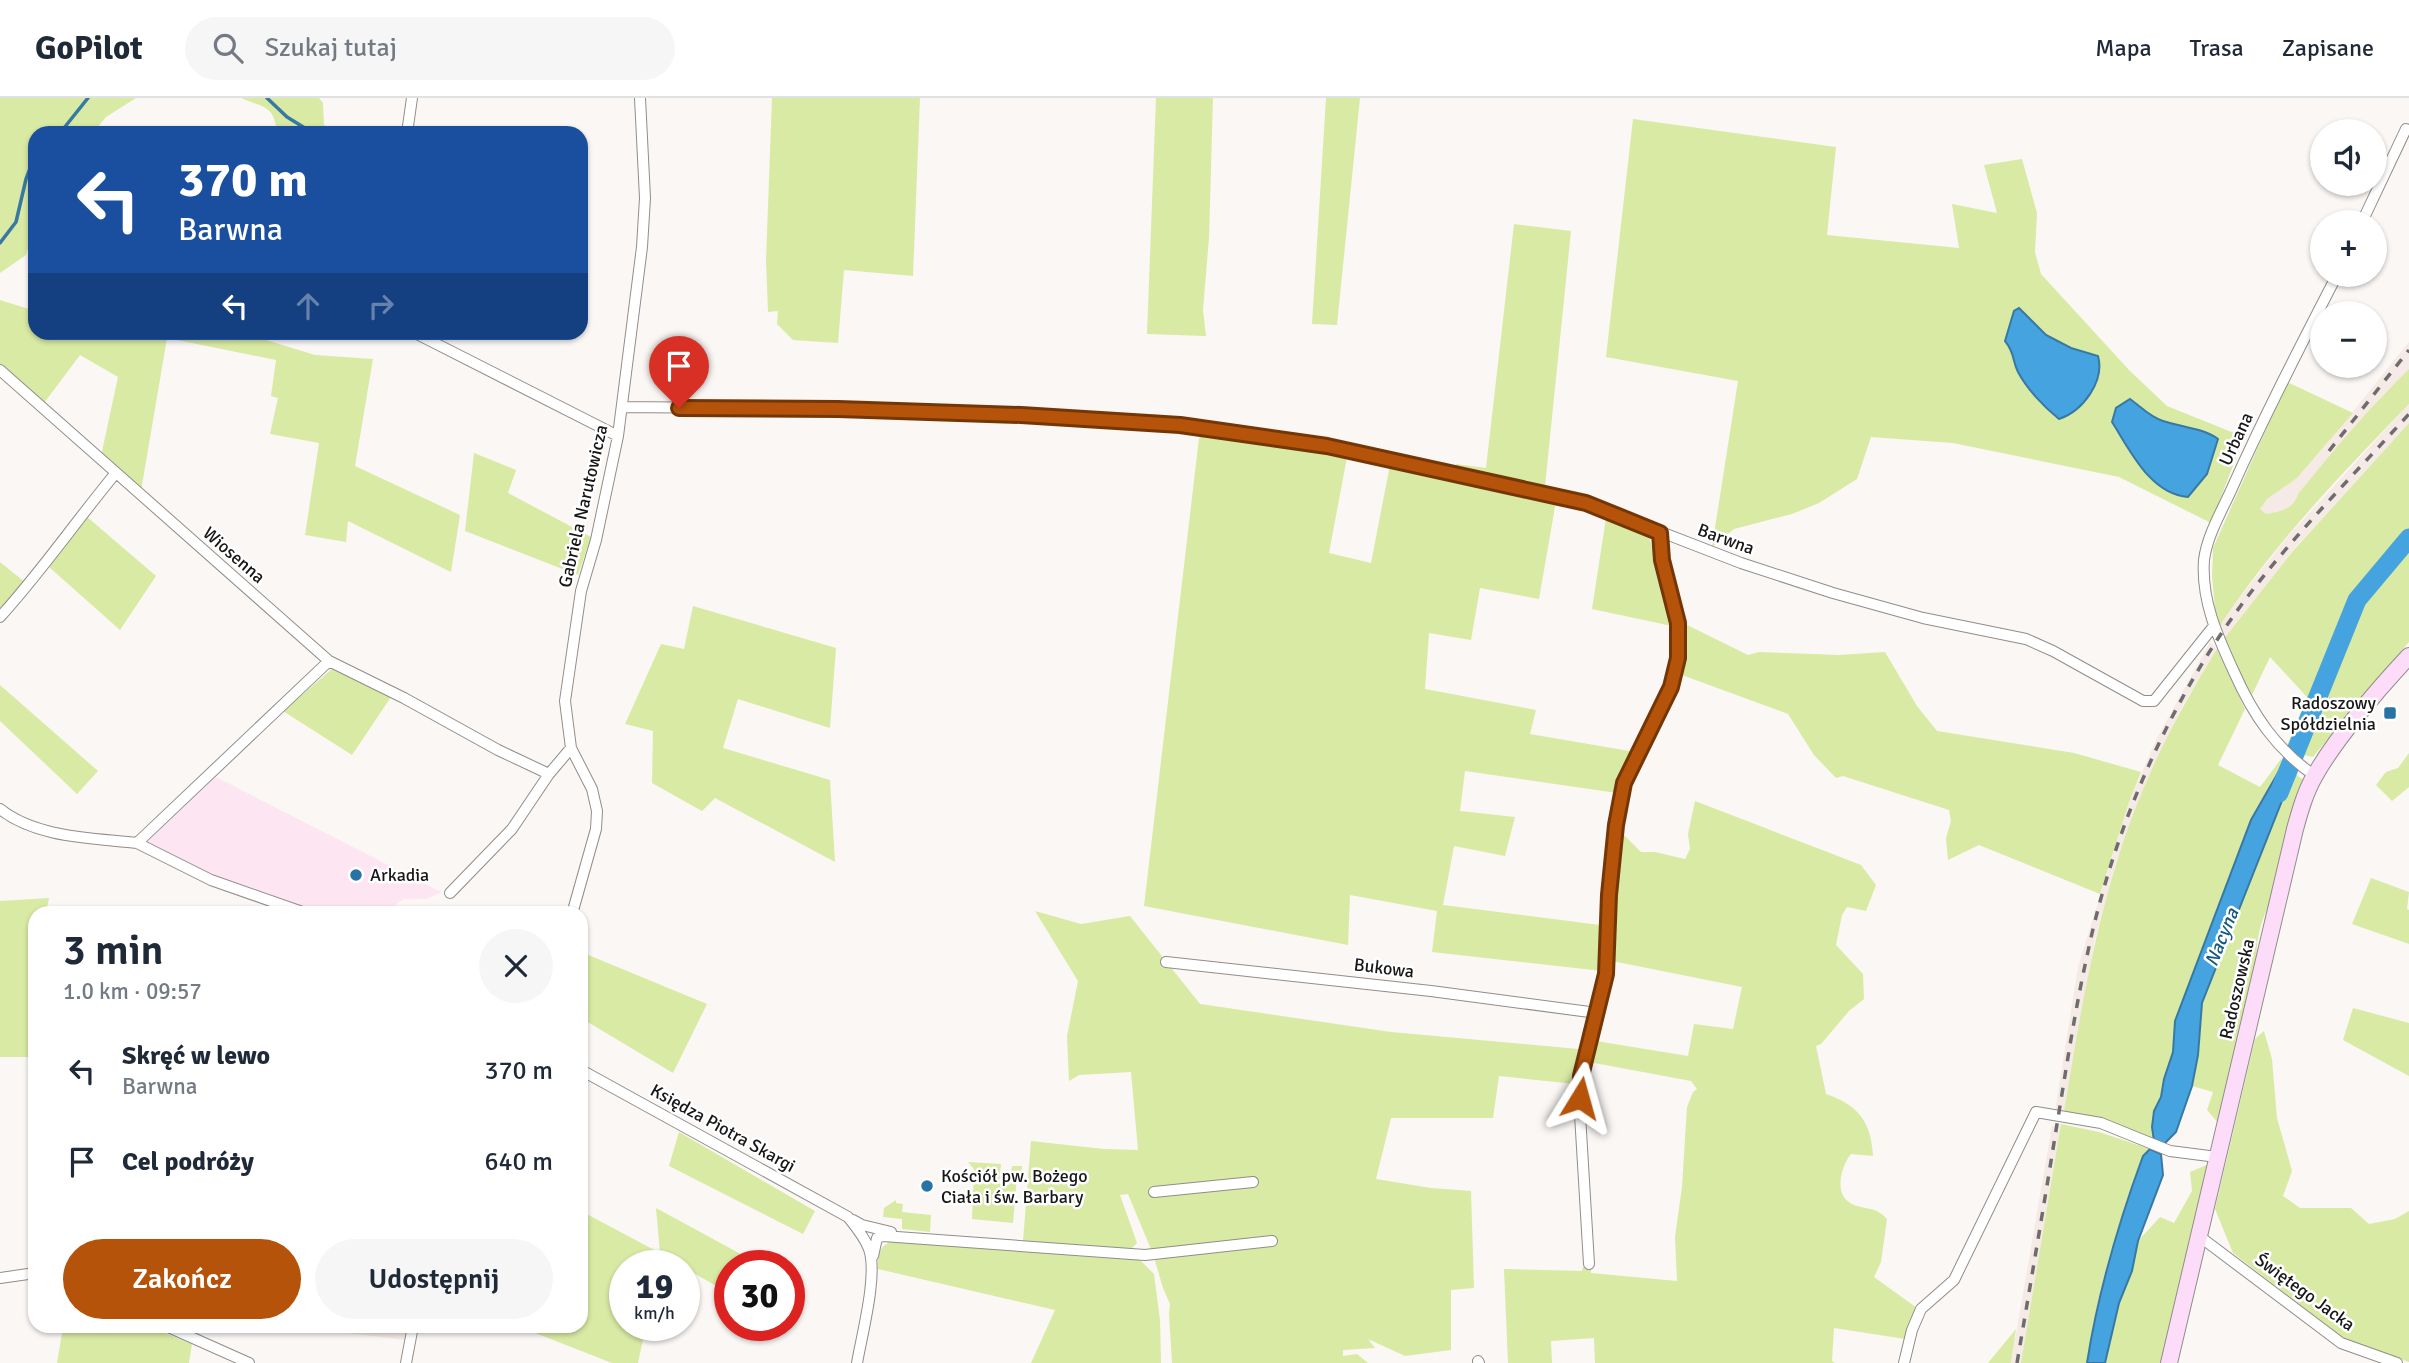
<!DOCTYPE html>
<html lang="pl">
<head>
<meta charset="utf-8">
<style>
  :root { --surface:#fff; --page:#f6f6f7; --text:#1f2937; --muted:#747a83; --line:#e0e1e3; --accent:#b45309 }
  body { margin:0; font-family:Signika,sans-serif; background:var(--page); color:var(--text); height:100vh; display:flex; flex-direction:column; font-size:26px; white-space:nowrap }
  * { box-sizing:border-box; margin:0 }
  p { font-size:23px; color:var(--muted) }
  .icon { flex:none; width:38px; height:38px; fill:none; stroke:currentColor; stroke-width:2; stroke-linecap:round; stroke-linejoin:round }
  .map { position:relative; flex:1; overflow:hidden }
  .side { position:absolute; left:28px; top:808px; width:560px; height:427px; display:flex; flex-direction:column; background:var(--surface); border-radius:21px; box-shadow:0 2px 5px #0004 }
  .side>* { flex:none }
  .hud { position:absolute; left:28px; top:28px; width:560px; height:214px; border-radius:21px; box-shadow:0 2px 5px #0004; background:#1a4fa0; color:#fff; overflow:hidden }
  .controls { position:absolute; left:2310px; top:21px; display:grid; gap:14px }
  .controls a { display:grid; place-items:center; width:77px; height:77px; border-radius:50%; background:var(--surface); box-shadow:0 2px 5px #0004; font-size:35px }
  .speed { position:absolute; left:609px; top:1152px; display:flex; gap:14px; font-size:35px; font-weight:700; text-align:center }
  .speed>* { display:grid; place-content:center; width:91px; height:91px; border-radius:50%; background:var(--surface); box-shadow:0 2px 5px #0004; line-height:1 }
  .speed small { font-size:18px; font-weight:400 }
  .speed .limit { border:10px solid #d22; background:#fff; color:#111 }
  .pin { position:absolute; display:grid; place-items:center; width:60px; height:60px; color:#fff; margin:-72px -30px; border-radius:50% 50% 50% 0; rotate:-45deg; box-shadow:0 0 7px #0007 }
  .pin .icon { rotate:45deg }
  .me { position:absolute; width:77px; margin:-38px; rotate:8deg; stroke-linejoin:round; filter:drop-shadow(0 0 5px #0008) }
  .turn { display:flex; align-items:center; gap:24px; height:147px; padding:0 35px; font-size:32px }
  .turn .icon { width:91px; height:91px; stroke-width:2.5 }
  .turn b { display:block; font-size:49px; line-height:60px }
  .lanes { display:flex; align-items:center; height:66px; padding:0 35px; background:#0003; justify-content:center; gap:35px; direction:ltr }
  .lanes .off { opacity:.35 }
  .round { display:grid; place-items:center; flex:none; width:74px; height:74px; border-radius:37px; background:var(--page) }
  .head { display:flex; align-items:center; justify-content:space-between; height:119px; padding:0 35px }
  h1 { font-size:42px; font-weight:600; line-height:52px }
  .primary-button { display:flex; gap:14px; margin-top:auto; padding:14px 35px }
  .primary-button a { flex:1; height:80px; border-radius:42px; background:var(--accent); color:#fff; font-size:28px; font-weight:600; line-height:80px; text-align:center }
  .primary-button a+a { background:var(--page); color:var(--text) }
  ul { padding:0; list-style:none }
  li { display:flex; align-items:center; gap:21px; height:91px; padding:0 35px }
  li div { flex:1 }
  li b { display:block; font-size:26px }
  li em { font-style:normal }
  header { display:flex; align-items:center; gap:42px; box-sizing:border-box; height:98px; padding:0 35px; background:var(--surface); border-bottom:2px solid var(--line) }
  header strong { font-size:33px }
  nav { display:flex; gap:38px; margin-inline-start:auto; font-size:24px }
  .search { width:490px; height:63px; background:var(--page); display:flex; align-items:center; gap:18px; box-sizing:border-box; padding:0 24px; border-radius:38px; color:var(--muted); font-size:26px }
  .map>svg:first-child { display:block }
  .commercial { fill:#fde6f2 }
  .built { fill:#f5eae5 }
  .green { fill:#d9eaa4 }
  .water { fill:#45a3e0; stroke:#3879a4; stroke-width:2 }
  .lines { fill:none; stroke-linecap:round; stroke-linejoin:round }
  .stream { stroke:#3879a4; stroke-width:3.5 }
  .river { stroke:#45a3e0; stroke-width:19 }
  .street-casing { stroke:#908d8b; stroke-width:12 }
  .secondary-casing { stroke:#908d8b; stroke-width:18 }
  .street { stroke:#fff; stroke-width:10 }
  .secondary { stroke:#fcdcf8; stroke-width:16 }
  .rail { stroke:#6e6c6c; stroke-width:3.5; stroke-dasharray:9 9; stroke-linecap:butt }
  .route-casing { stroke:#753606; stroke-width:18 }
  .route { stroke:#b45309; stroke-width:12 }
  .poi-dot { fill:#2873a6; stroke:#fff; stroke-width:2.5 }
  .labels { text-anchor:middle; stroke-width:5; stroke-linejoin:round; paint-order:stroke }
  .street-label { font-size:18px; fill:#181717; stroke:#fff }
  .poi-label { font-size:18px; fill:#181717; stroke:#fff; text-anchor:start }
  .water-label { font-size:19px; font-style:italic; fill:#135982; stroke:#fff }
</style>
</head>
<body>
<header>
<strong>GoPilot</strong>
<div class="search"><svg class="icon" aria-label="search" viewBox="0 0 24 24"><circle cx="10" cy="10" r="6"/><path d="M15 15l6 6"/></svg>Szukaj tutaj</div>
<nav><a>Mapa</a><a>Trasa</a><a>Zapisane</a></nav>
</header>
<div class="map">
<svg width="2409" height="1265" viewBox="0 0 2409 1265">
  <rect width="100%" height="100%" fill="#faf7f5"/>
  <path class="commercial" d="M216 679 441 794 426 801H404L383 815H323L217 780 146 744Z"/>
  <path class="built" d="M2409 244V271L2381 299 2296 404 2283 413 2266 417 2260 411 2267 401 2297 380 2326 347Z
    M2409 306V325L2292 453 2223 542 2217 532 2233 508 2290 436Z
    M2210 544 2217 551 2183 607 2148 680 2115 768 2095 841 2064 1014 2055 1013 2078 869 2129 704 2157 640Z
    M2061 1026 2021 1265H2011L2052 1028Z
    M333 1229H408L405 1242 333 1233Z"/>
  <path class="green" d="M0 0H136L106 19 93 35H35V129L26 157 0 175Z
    M241 0H319L323 5 324 27 344 35H277C274 7 265 10 241 0Z
    M772 0H920L913 178 844 172 838 245 793 242 777 226 778 213 768 214 766 163Z
    M1156 0H1213L1209 140 1203 212 1206 238 1147 236Z
    M1326 0H1360L1337 227 1312 226Z
    M1633 21 1836 49 1827 137 1959 150 1952 106 1997 115 1984 67 2022 61 2037 115 2035 154 2041 176 2129 272 2167 308 2244 339 2211 425 2119 379 1953 345 1871 339 1857 381 1819 405 1792 416 1734 431 1712 449 1738 283 1606 259Z
    M1514 126 1571 133 1545 388 1456 370V366L1486 370Z
    M0 202 35 213V234L253 235V238L315 257 373 261 355 368 460 417 451 474 348 423 346 444 305 437 319 345 270 336 278 300 271 298 276 262 167 240 141 393 101 358 118 279 80 257 44 305 0 266Z
    M2409 271V306C2341 376 2271 449 2217 532L2212 479 2213 450 2287 284 2353 315 2297 380 2267 401 2260 411 2266 416C2280 414 2294 411 2298 396 2333 353 2369 310 2409 271Z
    M2409 325V435L2354 500 2294 652 2286 650 2307 599 2270 559 2251 599 2223 542 2292 454Z
    M1207 334 1347 359 1329 455 1371 465 1390 367 1556 403 1539 501 1480 490 1471 542 1429 535 1425 591 1536 612 1530 636 1635 654 1621 678 1617 695 1465 673 1460 713 1515 719 1505 758 1454 748 1443 807 1600 827 1603 817 1602 873 1432 854 1437 813 1350 797 1348 847 1144 808 1199 340Z
    M474 355 516 372 508 395 591 439 578 477 465 433Z
    M86 418 156 478 120 532 49 469Z
    M1606 420 1649 438C1656 471 1671 493 1672 528L1592 511Z
    M2409 446V544L2313 659 2298 656 2360 504Z
    M0 464 26 485 0 514Z
    M693 508 836 550 830 630 738 601 723 650 830 682 835 764 715 700 702 713 652 685 653 633 625 626 661 546 684 551Z
    M1685 526 1748 557 1759 554 1839 557 1885 554 1917 608 1937 633 2074 655 2141 674 2129 704 2100 796 1979 747 1948 762 1946 740 1951 723 1949 712 1843 678 1836 680 1814 657 1788 616 1682 577Z
    M2217 551 2245 611 2218 667 2260 689 2281 661 2283 666 2251 722 2175 923 2173 954 2164 981 2161 999 2154 1013V1043L2105 1021 2064 1014C2083 900 2101 785 2149 678 2168 634 2192 592 2217 551Z
    M332 571 391 599 352 657 283 613Z
    M0 587 98 673 77 696 0 623Z
    M2409 655V689L2392 703 2376 687 2386 674 2398 670Z
    M2293 675 2304 682 2272 802C2259 824 2255 847 2257 872L2220 1027 2207 1012 2213 994 2192 988 2198 957 2202 905Z
    M1695 703 1861 767 1876 787 1866 813 1847 809 1842 817 1836 847 1863 876 1864 901 1849 913 1821 946 1816 948 1826 996C1858 1007 1871 1023 1873 1058L1851 1056C1841 1068 1833 1097 1852 1106 1867 1113 1874 1107 1887 1121L1881 1164 1874 1179 1917 1210 1905 1241 1834 1230 1832 1263 1835 1265H1595L1594 1240 1551 1243 1552 1265H1508L1504 1171 1582 1173 1583 1169 1591 1170V1175L1677 1183 1675 1139 1682 1089 1687 1009 1693 994 1697 991 1691 983 1589 964 1590 944 1596 943 1688 958 1694 926 1733 931 1742 889 1612 863 1620 733 1641 754H1655L1685 761 1690 751 1688 736Z
    M2371 780 2409 794 2407 811 2409 812V846L2352 826Z
    M49 800 46 815 35 816V959H0V803Z
    M1035 813 1081 826 1130 818 1200 906 1391 934 1578 951 1575 986 1499 978 1493 1020H1391L1376 1081 1431 1090 1471 1093 1474 1190 1451 1192V1252L1405 1258 1368 1241 1375 1250 1343 1252V1258L1357 1256 1368 1265H1172L1169 1216 1170 1206 1163 1190 1153 1156 1128 1096 1120 1097 1137 1145 1131 1151 1023 1143 1031 1043 1104 1051 1138 1052 1131 974 1079 977 1069 983 1067 938 1078 883Z
    M581 854 707 906 673 975 581 920Z
    M2353 910 2409 925V978L2343 942Z
    M2264 933 2272 961 2277 1020 2292 1073 2283 1098 2300 1110H2351L2369 1126 2395 1121 2409 1113V1264L2344 1241 2233 1155 2215 1111 2255 941Z
    M2061 1026 2099 1034 2150 1051 2143 1059C2118 1125 2096 1194 2087 1265H2021Z
    M679 1034 815 1113 803 1136 669 1068Z
    M968 1064 1001 1066 999 1086 1009 1087 1012 1068H1022L1021 1077 1017 1078 1013 1125 972 1121 974 1071Z
    M2209 1066 2173 1213 2163 1265H2105L2119 1205 2132 1173 2138 1143 2160 1119 2174 1125 2192 1093 2190 1074Z
    M896 1102V1105L903 1106 902 1114 931 1117 930 1134 902 1131V1121L883 1119 884 1110Z
    M656 1110 761 1167H730V1196L661 1156 658 1167H625V1227H646L638 1265H612L520 1229 581 1228V1113L660 1155Z
    M891 1143 1139 1161 1154 1176 1160 1222 1161 1265H1031L1055 1212 878 1171C878 1157 878 1150 891 1143Z
    M63 1229H150L192 1246 189 1265H57Z
    M2016 1231 2011 1265H1988Z"/>
  <path class="water" d="M2019 210 2046 237 2071 250 2098 258C2105 283 2083 313 2059 321 2044 309 2027 291 2018 274 2012 262 2015 255 2005 243L2014 213Z
    M2130 301C2141 309 2150 319 2163 323 2181 329 2203 330 2218 341L2207 376 2188 399C2150 396 2130 352 2112 324L2116 310Z
    M2283 666 2293 675 2202 905 2198 957 2192 988 2176 1034 2164 1046 2154 1043 2152 1029 2154 1013 2161 999 2164 981 2173 954 2175 923 2251 722Z
    M2150 1051 2161 1056 2163 1077 2138 1143 2132 1173 2119 1205 2105 1265H2087C2098 1194 2118 1126 2143 1058Z"/>
  <g class="lines">
    <path class="stream" d="M267 0 287 19 313 35
      M60 35 88 0
      M0 145 16 124 26 81 35 58"/>
    <path class="river" d="M2279 695 2357 502 2409 440"/>
    <g class="street-casing">
      <path id="street" d="M407 35 412 0
        M2362 124 2406 31
        M413 234 618 338
        M0 272 329 563 404 600 498 652 549 676 571 650
        M622 309 838 311 1021 317 1180 327 1327 348 1586 405 1741 465 1833 495 1923 520 2026 541 2053 553 2143 603H2154L2213 529
        M0 519C41 474 76 423 115 376
        M2315 678C2276 651 2253 617 2234 574 2218 539 2201 503 2204 462 2207 437 2223 411 2233 388 2265 316 2301 247 2337 177
        M0 711C36 740 93 740 137 745L329 563
        M137 745 211 782 308 816
        M450 795 512 731 549 676
        M572 816 596 731 597 713 592 691 571 650 565 603 581 493 596 442 618 338 642 149 645 100 640 0
        M1166 864 1431 893 1597 915
        M581 972 848 1119C856 1129 864 1138 869 1151 878 1177 862 1236 857 1265
        M1154 1094 1253 1084
        M853 1122 862 1127 891 1134
        M2199 1138 2341 1245 2397 1265
        M873 1158 877 1140 883 1138 1145 1157 1272 1143
        M1589 1166 1579 1000 1581 978 1606 876 1609 798 1616 727 1624 685 1671 589 1678 560V525L1662 462 1660 435
        M0 1180 35 1175
        M166 1228 249 1265
        M1478 1263 1479 1265
        M406 1265 413 1228
        M1904 1265 1912 1232 1921 1211 1954 1182 2036 1014 2101 1025 2170 1053 2217 1059"/>
    </g>
    <g class="secondary-casing">
      <path id="secondary" d="M2169 1265 2295 731C2300 713 2305 695 2314 679 2335 641 2379 590 2409 558"/>
    </g>
    <use href="#street" class="street"/>
    <use href="#secondary" class="secondary"/>
    <path class="rail" d="M2329 353 2409 252
      M2017 1265C2031 1183 2045 1101 2058 1020 2067 966 2075 912 2087 858 2110 747 2155 637 2217 542 2271 459 2343 389 2409 316"/>
  </g>
  <g class="lines">
    <g class="route-casing">
      <path id="route" d="M679 310 838 311 1021 317 1180 327 1327 348 1586 405 1660 435 1662 462 1678 525V560L1671 589 1624 685 1616 727 1609 797 1606 876 1581 978 1580 1000"/>
    </g>
    <use href="#route" class="route"/>
  </g>
  <g class="poi-dot">
    <rect x="2383" y="608" width="14" height="14" rx="3.5"/>
    <circle cx="356" cy="777" r="7"/>
    <circle cx="927" cy="1088" r="7"/>
  </g>
  <g class="labels">
    <g class="street-label">
      <text transform="translate(2236 341) rotate(-65)" y="6">Urbana</text>
      <text transform="translate(583 408) rotate(-77)" y="6">Gabriela Narutowicza</text>
      <text transform="translate(1726 441) rotate(20)" y="6">Barwna</text>
      <text transform="translate(234 457) rotate(41)" y="6">Wiosenna</text>
      <text transform="translate(1384 870) rotate(7)" y="6">Bukowa</text>
      <text transform="translate(2237 891) rotate(-77)" y="6">Radoszowska</text>
      <text transform="translate(723 1030) rotate(29)" y="6">Księdza Piotra Skargi</text>
      <text transform="translate(2305 1194) rotate(36)" y="6">Świętego Jacka</text>
    </g>
    <g class="poi-label">
      <text x="2376" y="611" text-anchor="end">Radoszowy<tspan x="2376" dy="21">Spółdzielnia</tspan></text>
      <text x="370" y="783">Arkadia</text>
      <text x="941" y="1084">Kościół pw. Bożego<tspan x="941" dy="21">Ciała i św. Barbary</tspan></text>
    </g>
    <g class="water-label">
      <text transform="translate(2221 839) rotate(-68)" y="7">Nacyna</text>
    </g>
  </g>
</svg>
<div class="controls">
<a><svg class="icon" aria-label="sound" viewBox="0 0 24 24"><path d="M4 9h4l5-4v14l-5-4H4zM17 9q2 3 0 6"/></svg></a>
<a>+</a>
<a>−</a>
</div>
<div class="speed"><div>19<small>km/h</small></div><div class="limit">30</div></div>
<div class="pin" style="left:679px;top:310px;background:#d93025"><svg class="icon" aria-label="arrive" viewBox="0 0 24 24"><path d="M6 21V4h12l-3 4 3 4H6"/></svg></div>
<svg class="me" style="left:1580px;top:1000px" viewBox="-20 -20 40 40"><path d="M0-17L14 15 0 8-14 15z" fill="#b45309" stroke="#fff" stroke-width="4"/></svg>
<div class="hud">
<div class="turn"><svg class="icon" aria-label="left" viewBox="0 0 24 24"><path d="M17 20v-9H6M10 6l-5 5 5 5"/></svg><div><b>370 m</b>Barwna</div></div>
<div class="lanes"><svg class="icon" aria-label="left" viewBox="0 0 24 24"><path d="M17 20v-9H6M10 6l-5 5 5 5"/></svg><svg class="icon off" aria-label="ahead" viewBox="0 0 24 24"><path d="M12 20V5M6 11l6-6 6 6"/></svg><svg class="icon off" aria-label="right" viewBox="0 0 24 24"><path d="M7 20v-9h11M14 6l5 5-5 5"/></svg></div>
</div>
<section class="side">
<div class="head"><div><h1>3 min</h1><p>1.0 km · 09:57</p></div><a class="round"><svg class="icon" aria-label="close" viewBox="0 0 24 24"><path d="M6 6l12 12M18 6L6 18"/></svg></a></div>
<ul>
<li><svg class="icon" aria-label="left" viewBox="0 0 24 24"><path d="M17 20v-9H6M10 6l-5 5 5 5"/></svg><div><b>Skręć w lewo</b><p>Barwna</p></div><em>370 m</em></li>
<li><svg class="icon" aria-label="arrive" viewBox="0 0 24 24"><path d="M6 21V4h12l-3 4 3 4H6"/></svg><div><b>Cel podróży</b></div><em>640 m</em></li>
</ul>
<div class="primary-button"><a>Zakończ</a><a>Udostępnij</a></div>
</section>
</div>
</body>
</html>
